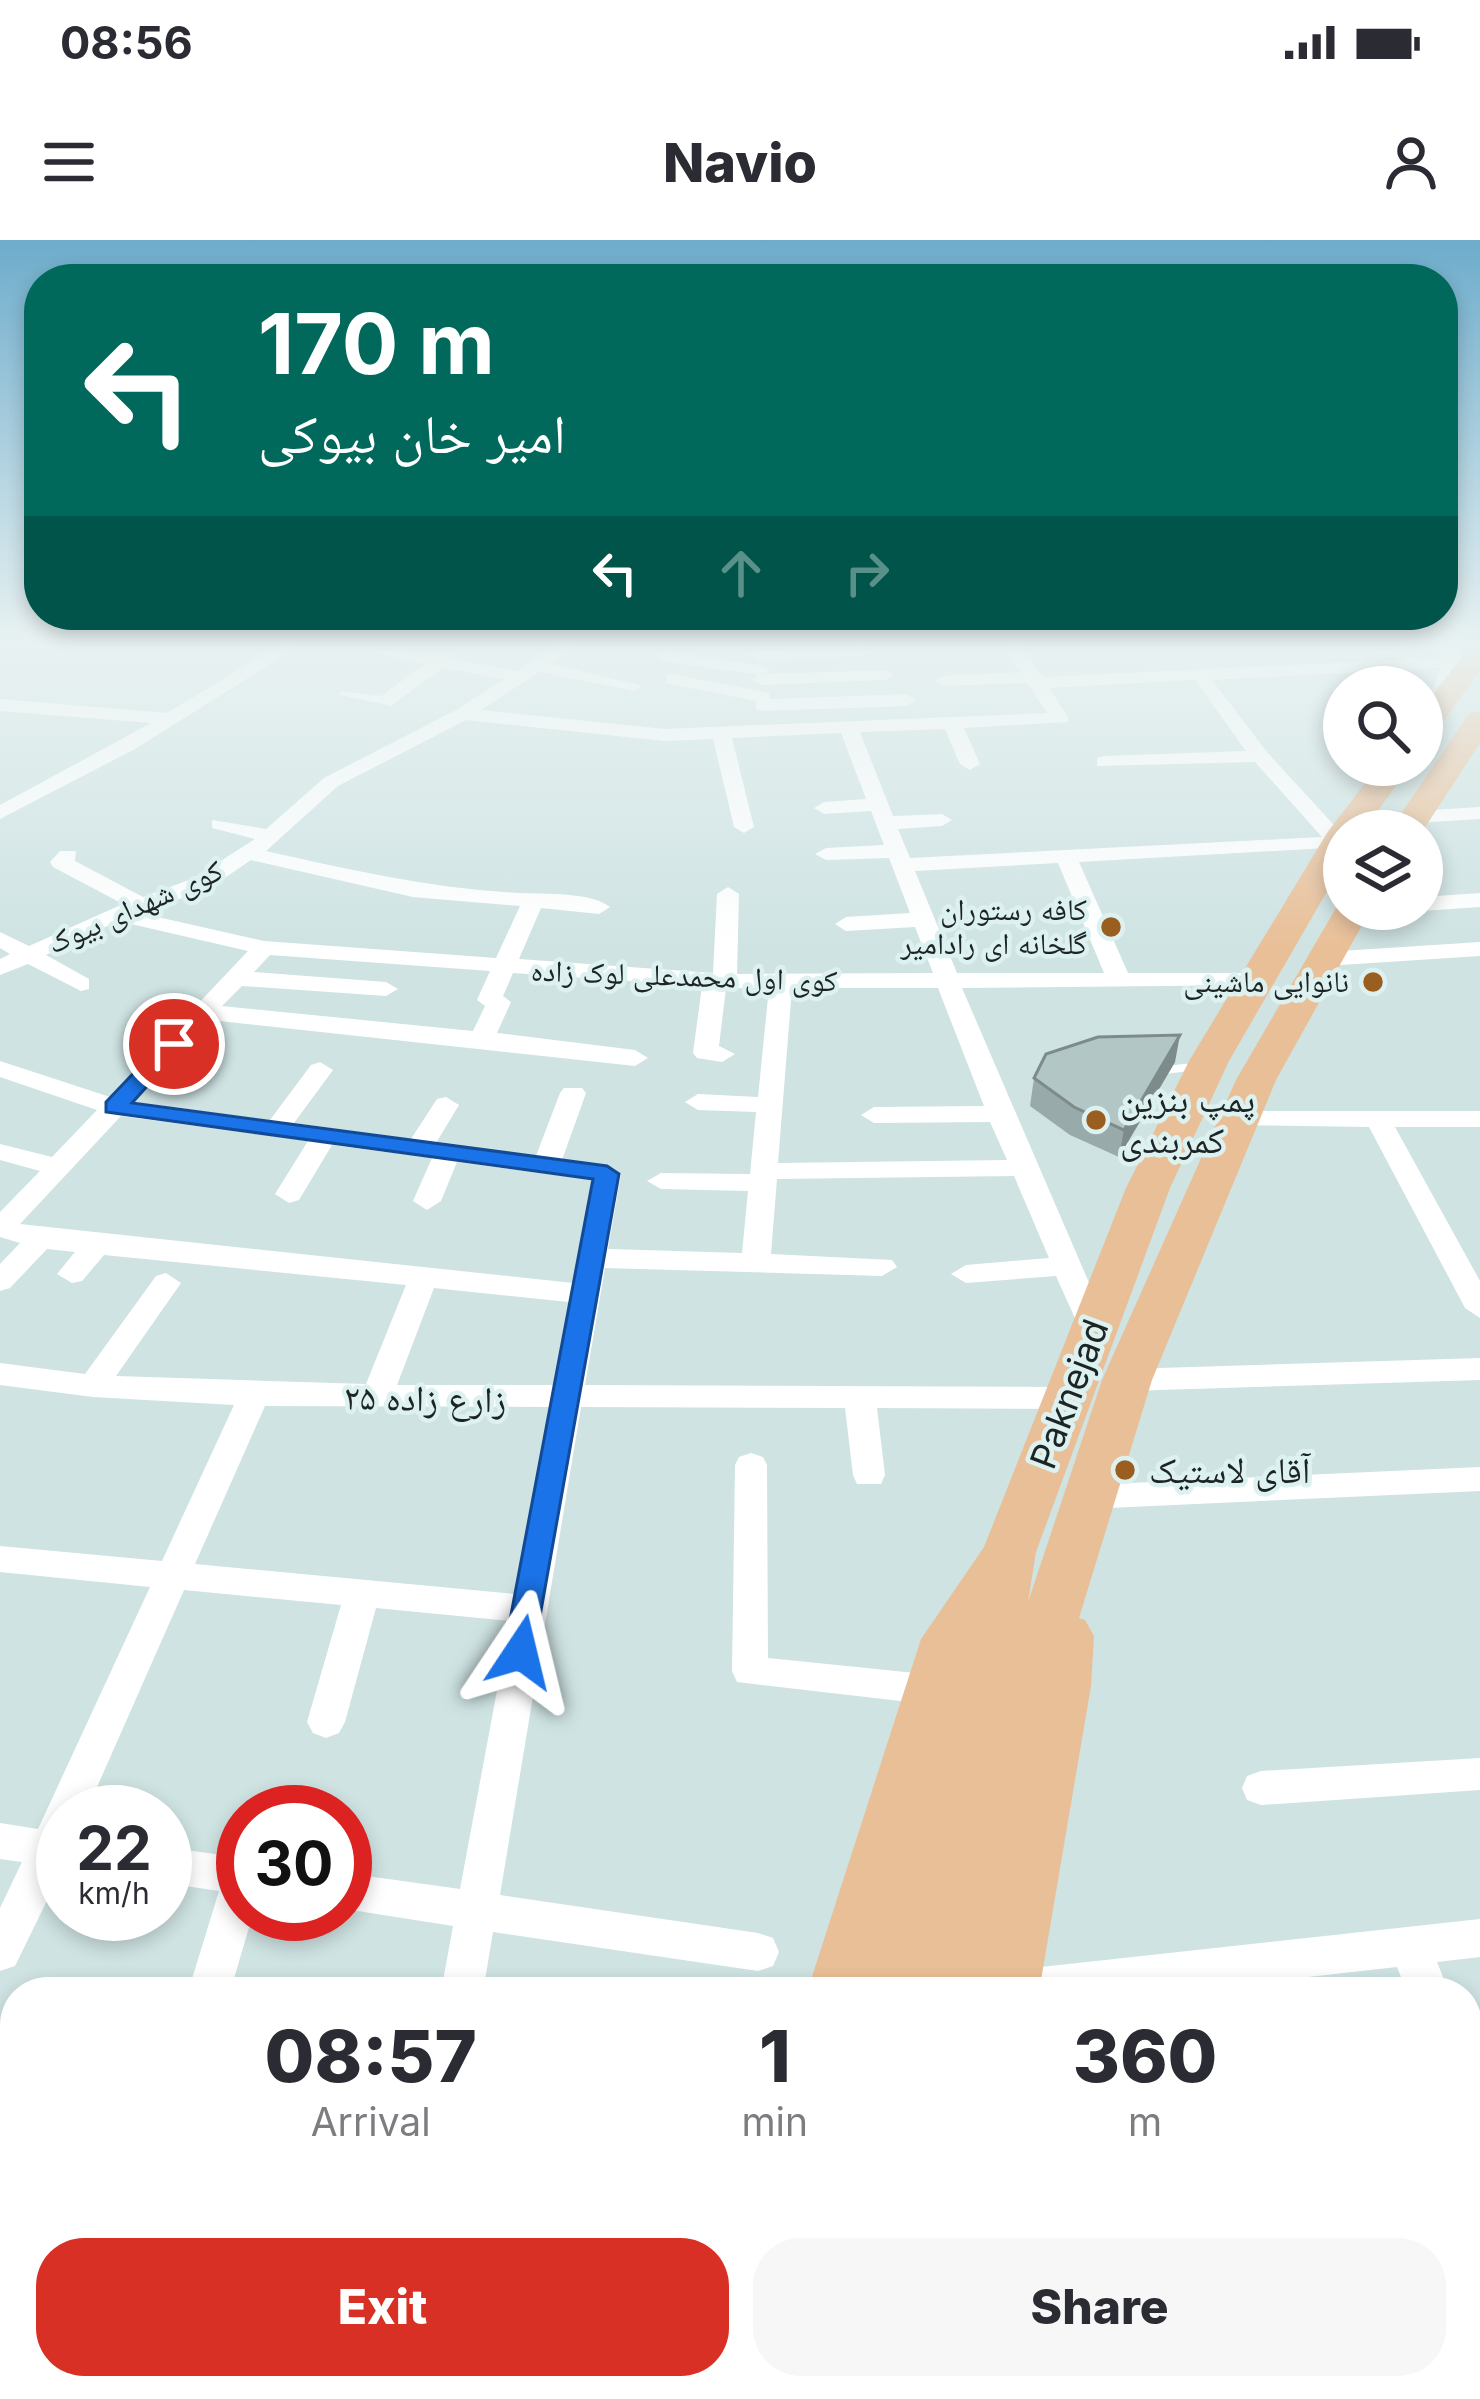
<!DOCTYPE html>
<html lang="en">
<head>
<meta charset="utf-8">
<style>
  :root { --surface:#fff; --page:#f7f7f7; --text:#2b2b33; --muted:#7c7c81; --accent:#d93025 }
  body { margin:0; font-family:Inter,"Noto Naskh Arabic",sans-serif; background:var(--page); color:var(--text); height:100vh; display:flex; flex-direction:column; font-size:45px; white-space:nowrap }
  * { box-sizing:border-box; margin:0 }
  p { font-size:39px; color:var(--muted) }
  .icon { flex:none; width:66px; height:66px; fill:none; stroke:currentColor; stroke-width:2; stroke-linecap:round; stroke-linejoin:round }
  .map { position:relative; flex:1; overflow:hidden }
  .side { position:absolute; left:0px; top:1737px; width:1482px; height:423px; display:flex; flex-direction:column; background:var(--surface); border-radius:48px 48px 0 0; box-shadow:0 6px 18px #0003 }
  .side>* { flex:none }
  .top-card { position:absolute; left:24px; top:24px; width:1434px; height:366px; border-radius:48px; box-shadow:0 6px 18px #0003; background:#00695c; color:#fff; overflow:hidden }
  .tools { position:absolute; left:1323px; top:426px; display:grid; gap:24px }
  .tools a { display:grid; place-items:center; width:120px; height:120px; border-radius:50%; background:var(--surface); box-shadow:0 6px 18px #0003; font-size:60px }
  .speed { position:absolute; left:36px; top:1545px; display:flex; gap:24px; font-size:60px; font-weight:700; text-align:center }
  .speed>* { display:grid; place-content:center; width:156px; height:156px; border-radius:50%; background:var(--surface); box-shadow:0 6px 18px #0003; line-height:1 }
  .speed small { font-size:30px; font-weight:400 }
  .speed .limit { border:18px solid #d22; background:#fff; color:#111 }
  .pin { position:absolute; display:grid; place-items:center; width:102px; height:102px; color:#fff; margin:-51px; border:6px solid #fff; border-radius:50%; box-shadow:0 3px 12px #0007 }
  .me { position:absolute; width:132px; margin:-66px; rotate:10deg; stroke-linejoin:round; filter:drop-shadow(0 0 9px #0008) }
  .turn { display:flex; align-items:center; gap:42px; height:252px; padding:0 36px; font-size:54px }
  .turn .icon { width:156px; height:156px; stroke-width:2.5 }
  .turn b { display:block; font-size:84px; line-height:102px }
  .lanes { display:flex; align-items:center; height:114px; padding:0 36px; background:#0003; justify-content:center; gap:60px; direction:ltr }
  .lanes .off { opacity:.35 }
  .eta { display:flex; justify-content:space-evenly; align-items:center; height:204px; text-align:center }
  .eta b { font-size:72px; font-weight:800; line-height:84px }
  .action { display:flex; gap:24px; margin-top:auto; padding:24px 36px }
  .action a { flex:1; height:138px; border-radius:48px; background:var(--accent); color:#fff; font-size:48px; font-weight:800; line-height:138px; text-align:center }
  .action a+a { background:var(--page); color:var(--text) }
  .status { display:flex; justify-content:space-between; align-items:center; height:84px; padding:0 60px; background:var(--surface); direction:ltr }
  .status svg { height:33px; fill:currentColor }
  header { display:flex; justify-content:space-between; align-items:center; height:156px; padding:0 36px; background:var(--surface); font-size:54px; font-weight:800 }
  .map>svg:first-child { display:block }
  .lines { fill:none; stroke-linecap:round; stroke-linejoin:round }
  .lane { fill:#fff; fill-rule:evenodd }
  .street { fill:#fff; fill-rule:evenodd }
  .secondary { fill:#fff; fill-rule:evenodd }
  .primary { fill:#e9bf97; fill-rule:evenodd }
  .wall { fill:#9aa }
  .shaded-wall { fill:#7d8b8b }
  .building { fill:#b2c6c6; stroke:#7d8b8b; stroke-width:3 }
  .route { fill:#1a73e8; stroke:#114b97; stroke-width:3 }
  .poi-dot { fill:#9a5e20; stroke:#dcf1f0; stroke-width:4.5 }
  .labels { text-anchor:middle; stroke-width:9; stroke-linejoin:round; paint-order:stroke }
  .far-street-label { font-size:30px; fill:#1d2424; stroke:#dcf1f0 }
  .far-poi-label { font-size:30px; fill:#1d2424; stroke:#dcf1f0; text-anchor:end }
  .poi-label { font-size:36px; fill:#1d2424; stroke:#dcf1f0; text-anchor:start }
  .street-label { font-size:36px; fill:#1d2424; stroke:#dcf1f0 }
</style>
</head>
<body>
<div class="status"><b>08:56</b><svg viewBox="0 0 49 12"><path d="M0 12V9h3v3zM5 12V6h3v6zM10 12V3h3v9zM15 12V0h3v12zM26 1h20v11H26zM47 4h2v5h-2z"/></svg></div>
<header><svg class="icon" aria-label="menu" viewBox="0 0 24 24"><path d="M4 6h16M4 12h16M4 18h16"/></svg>Navio<svg class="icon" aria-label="person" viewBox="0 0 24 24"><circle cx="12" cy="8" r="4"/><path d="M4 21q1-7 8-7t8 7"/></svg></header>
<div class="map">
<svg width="1480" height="2159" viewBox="0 0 1480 2159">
  <rect width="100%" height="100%" fill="#cfe3e3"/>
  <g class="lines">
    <path class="lane" d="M1202 822 1206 823V829L1148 836 1142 832 1148 828Z
      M1111 892 1140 910 1156 932 1154 935H1144L1130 916 1106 899 1104 896Z"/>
    <path class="street" d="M278 406H299L135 509 0 579V565L151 483 0 471V459L167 473Z
      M345 406C372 406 426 420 447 412L454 419 517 431 555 406H576L552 424 643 446 634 451 540 432 481 470 665 489 1047 473 1027 443 943 446 934 441 943 436 1020 432 1003 406H1021L1043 437 1454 417 1463 422 1454 427 1212 440 1267 512 1344 596V607L1079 622 1128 733H1257L1269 740 1265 745 962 748 1109 1089 1105 1096H1083L1056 1036 966 1043 951 1034 966 1025 1049 1018 1014 936 777 939 771 1014 892 1020 897 1027 882 1036 605 1028 585 1145 1067 1147 1078 1150 1083 1158 1078 1166 1067 1169 877 1168 885 1235 881 1244H857L853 1235 845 1168 581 1167 500 1655 758 1693 773 1698 779 1712 773 1726 758 1731 493 1692 483 1752H441L453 1686 345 1669V1633L460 1649 510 1381 376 1368 345 1482 339 1493 326 1498 313 1493 307 1482 341 1365 184 1350 86 1572H63V1628L15 1726 0 1731V1668L22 1622 0 1619V1583L38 1589 150 1347 0 1332V1306L162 1321 234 1165 93 1157 0 1145V1123L85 1134 156 1036 166 1033 181 1043 116 1136 366 1144 406 1045 104 1015 82 1041 72 1043 57 1034 75 1012 47 1009 10 1048 0 1051V1024L20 1003 0 997V972L40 931 0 920V904L52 917 97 870 0 837V821L110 857 248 711 118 681 46 715 89 739V749L81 751 28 724 0 735V719L10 714 0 708V692L29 706 123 664 53 627 50 622 60 611H76L75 621 143 657 194 638 255 599 212 588V580L266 589 324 538 456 470 504 439 443 428 391 466 339 455 341 451 381 456 425 424ZM1195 440 1246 511 1104 516 1097 518V526L1255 522 1322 597 910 618 898 589 942 586 952 580 942 574 893 576 860 492 945 489 960 524 970 530 980 524 964 488 1067 482 1069 478 1049 448ZM466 480 665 501 713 499 734 587 744 593 754 587 732 498 841 493 866 559 824 562 814 568 824 574 871 571 884 605 826 608 815 614 826 620 889 618 910 673 846 677 835 684 846 691 915 687 933 733 737 734 739 654 728 647 717 654 713 733 519 719 541 668 599 674 610 667C592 652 545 654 521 653 434 649 351 630 266 611L338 546ZM251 620 413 657 520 666 496 718 264 701 140 673 210 648ZM1058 623 1104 733H957L915 631ZM270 715 490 731 477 760 485 766 473 791 222 766 242 746 386 756 398 749 386 742 254 732ZM513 733 702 746 693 813 697 818 722 822 735 814 719 806 726 748H769L758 857 698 854 685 862 698 870 756 872 750 934 661 933 647 941 661 949 748 951 742 1013 608 1009 621 934 607 926 562 920 586 853 582 848H564L560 853 536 916 436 903 459 865 446 857 437 859 411 899 294 883 333 830 320 822 311 825 270 880 134 862 210 780 635 826 648 818 635 810 497 793 511 762 503 756ZM792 748H938L984 866 874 867 861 875 874 883 990 882 1007 920 778 923ZM121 876 308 901 275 954 289 963 299 960 332 905 432 918 413 961 427 970 441 961 457 922 592 940 573 1043 20 984ZM434 1048 569 1062 554 1145H397ZM265 1166 550 1167 515 1354 195 1324Z
      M859 406 872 411 863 416 759 420 750 415 759 410Z
      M668 412 760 425 769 430 764 434 885 430 894 435 885 440 761 445 752 440 759 435 662 421 659 417Z
      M672 434 769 453 770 459 907 454 916 460 907 466 763 471 756 469V461L666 443V435Z
      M1480 567V579L1415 583 1405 577 1415 571Z
      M1480 653V667L1422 671 1415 669H1422V657Z
      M1480 702V716L1325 726 1313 719 1325 712Z
      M1239 871H1480V887H1395L1480 1041V1078L1465 1068 1369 887 1230 885 1226 879Z
      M1480 1118V1140L1127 1151 1116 1148 1111 1140 1116 1132 1127 1129Z
      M751 1213 763 1217 767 1225 768 1418 935 1435 948 1439 953 1450 948 1461 935 1465 737 1442 732 1431 735 1225 739 1217Z
      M1480 1227V1251L1087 1269 1075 1266 1070 1257 1075 1248 1087 1245Z
      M1480 1518V1550L1261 1565 1247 1560 1242 1548 1247 1536 1261 1531Z
      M165 1607 243 1618V1674H253L230 1752H188L219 1651 165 1643Z
      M1480 1679V1717L1437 1722 1449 1752H1407L1397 1727 1173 1752 984 1751 990 1737 1005 1731Z
      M1467 1825 1480 1830V1900L1467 1895Z
      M65 2145H115L110 2159H60Z
      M373 2145H423L421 2159H371Z
      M1226 2145H1276L1279 2159H1229Z"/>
    <path class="secondary" d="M1429 406H1454L1466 422 1453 466 1440 474 1427 466 1441 423Z"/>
    <path class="primary" d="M1470 406H1480V431L1433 495 1422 498V469Z
      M1480 471V503L1422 592 1389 591 1469 474Z
      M1379 525H1411L1363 591H1344V622L1229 821 1170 948 1036 1312 1028 1362 1102 1140 1236 840 1340 661 1344 660V669H1371L1276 840 1152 1140 1079 1378 1085 1380 1094 1396 1091 1446 1039 1752H807L921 1399 984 1307 1126 948 1189 821 1327 593Z
      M692 2145H967L964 2159H689Z"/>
  </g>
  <path class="wall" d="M1175 822 1119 917 1070 895 1030 866 1034 838Z"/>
  <path class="shaded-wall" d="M1180 795 1175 822 1119 917 1124 890Z"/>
  <path class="building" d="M1180 795 1124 890 1074 867 1034 838 1046 814 1098 797Z"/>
  <linearGradient id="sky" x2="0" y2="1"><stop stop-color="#6daccb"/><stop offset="0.57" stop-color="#e9f2f2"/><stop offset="1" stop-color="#e9f2f2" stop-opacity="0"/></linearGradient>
  <rect width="1480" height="708" fill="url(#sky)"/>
  <path class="route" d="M174 797 185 804 132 863 607 926 619 934 532 1421 521 1425 509 1421 504 1412 593 939 106 872V862L166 799Z"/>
  <g class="poi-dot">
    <circle cx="1111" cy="687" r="12"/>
    <circle cx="1373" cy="742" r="12"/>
    <circle cx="1096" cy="880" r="12"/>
    <circle cx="1125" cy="1230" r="12"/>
  </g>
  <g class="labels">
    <g class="far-street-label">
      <text transform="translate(135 667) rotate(-24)" y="10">کوی شهدای بیوک</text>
      <text transform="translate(684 736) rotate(2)" y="10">کوی اول محمدعلی لوک زاده</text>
    </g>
    <g class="far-poi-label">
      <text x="1087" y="680">کافه رستوران<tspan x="1087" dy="34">گلخانه ای رادامیر</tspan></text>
      <text x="1349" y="752">نانوایی ماشینی</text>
    </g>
    <g class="poi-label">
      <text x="1120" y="872">پمپ بنزین<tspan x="1120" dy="41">کمربندی</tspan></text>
      <text x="1149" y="1243">آقای لاستیک</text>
    </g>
    <g class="street-label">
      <text transform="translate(1069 1154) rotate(-69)" y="13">Paknejad</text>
      <text transform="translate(425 1158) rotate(1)" y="13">زارع زاده ۲۵</text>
    </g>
  </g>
</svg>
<div class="tools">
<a><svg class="icon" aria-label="search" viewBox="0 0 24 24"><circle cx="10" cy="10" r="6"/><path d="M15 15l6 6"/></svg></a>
<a><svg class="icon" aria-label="layers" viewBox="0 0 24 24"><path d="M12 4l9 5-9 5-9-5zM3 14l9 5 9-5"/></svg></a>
</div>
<div class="speed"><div>22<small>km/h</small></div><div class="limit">30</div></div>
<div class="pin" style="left:174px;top:804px;background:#d93025"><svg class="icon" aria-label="arrive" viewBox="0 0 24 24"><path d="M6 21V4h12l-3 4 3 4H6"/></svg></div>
<svg class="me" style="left:521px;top:1412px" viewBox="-20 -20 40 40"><path d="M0-17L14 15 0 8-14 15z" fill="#1a73e8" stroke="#fff" stroke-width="4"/></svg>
<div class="top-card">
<div class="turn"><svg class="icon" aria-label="left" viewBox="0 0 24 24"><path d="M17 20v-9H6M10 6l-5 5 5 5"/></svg><div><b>170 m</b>امیر خان بیوکی</div></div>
<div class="lanes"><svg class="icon" aria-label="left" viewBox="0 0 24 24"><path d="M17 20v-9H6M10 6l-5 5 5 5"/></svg><svg class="icon off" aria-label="ahead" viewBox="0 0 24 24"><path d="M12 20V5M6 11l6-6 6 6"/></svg><svg class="icon off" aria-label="right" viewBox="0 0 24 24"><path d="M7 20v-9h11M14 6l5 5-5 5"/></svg></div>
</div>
<section class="side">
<div class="eta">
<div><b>08:57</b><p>Arrival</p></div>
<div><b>1</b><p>min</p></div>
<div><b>360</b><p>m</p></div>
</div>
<div class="action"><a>Exit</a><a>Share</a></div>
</section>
</div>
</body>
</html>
